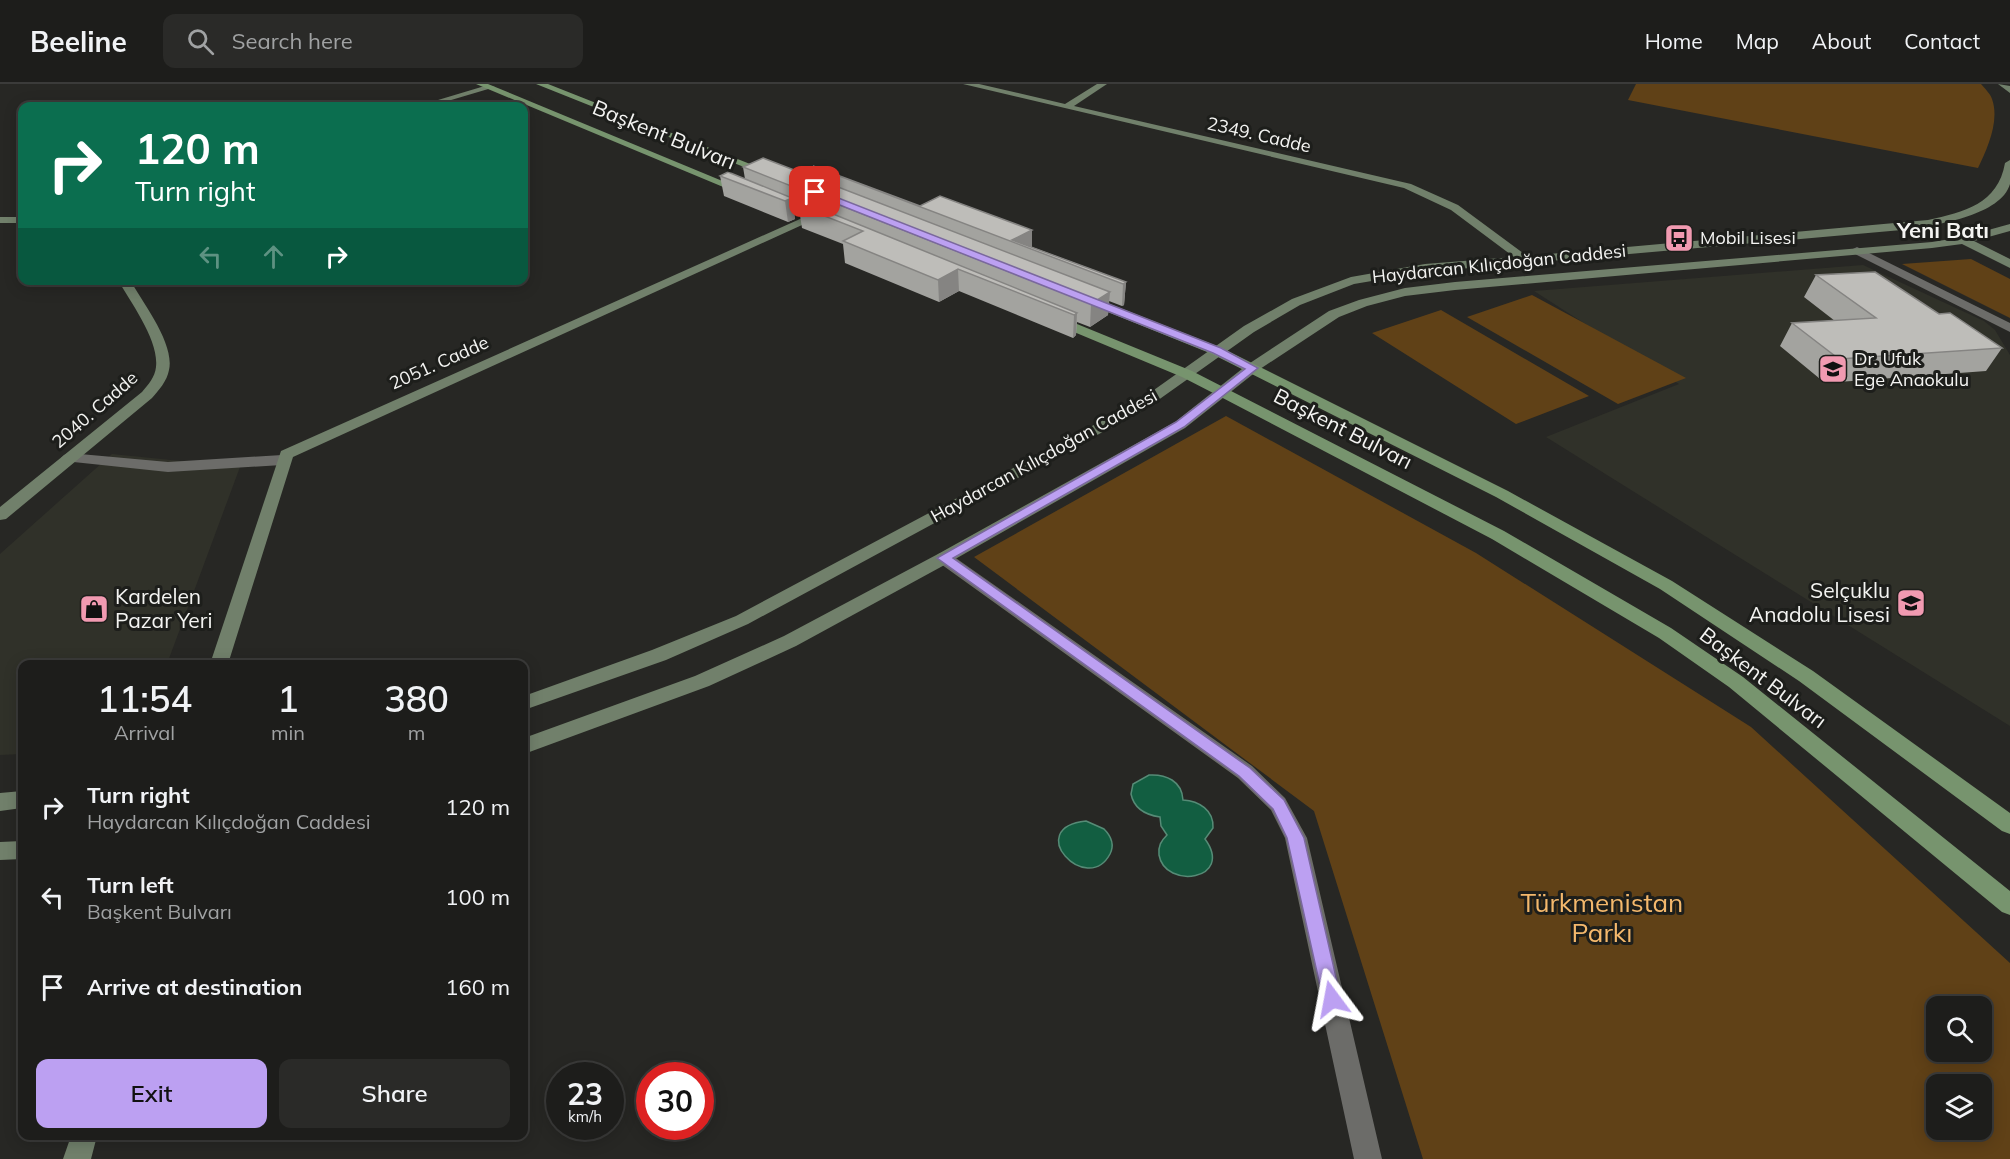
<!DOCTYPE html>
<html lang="en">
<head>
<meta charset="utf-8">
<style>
  :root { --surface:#1d1d1b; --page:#2a2a28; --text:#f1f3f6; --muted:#a0a2a3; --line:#3b3b3a; --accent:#bca0f2 }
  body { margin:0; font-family:Mulish,sans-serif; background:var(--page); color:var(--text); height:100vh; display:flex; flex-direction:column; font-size:22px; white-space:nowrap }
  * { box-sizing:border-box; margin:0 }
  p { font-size:20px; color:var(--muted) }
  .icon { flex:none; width:33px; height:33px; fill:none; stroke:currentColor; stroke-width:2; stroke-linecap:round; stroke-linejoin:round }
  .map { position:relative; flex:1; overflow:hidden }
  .side { position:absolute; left:18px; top:576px; width:510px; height:480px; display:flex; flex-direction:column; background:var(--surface); border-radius:12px; box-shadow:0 3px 15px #0003,0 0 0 2px var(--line) }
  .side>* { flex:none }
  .banner { position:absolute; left:18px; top:18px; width:510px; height:183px; border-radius:12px; box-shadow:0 3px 15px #0003,0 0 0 2px var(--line); background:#0b6e4f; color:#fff; overflow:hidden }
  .buttons { position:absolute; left:1926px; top:912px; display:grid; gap:12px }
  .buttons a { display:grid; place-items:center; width:66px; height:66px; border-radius:12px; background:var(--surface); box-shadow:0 3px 15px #0003,0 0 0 2px var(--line); font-size:30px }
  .speed { position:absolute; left:546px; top:978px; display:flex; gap:12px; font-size:30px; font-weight:700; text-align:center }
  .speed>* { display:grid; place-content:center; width:78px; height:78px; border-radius:50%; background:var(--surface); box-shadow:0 3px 15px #0003,0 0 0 2px var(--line); line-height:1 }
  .speed small { font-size:15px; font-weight:400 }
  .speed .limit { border:9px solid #d22; background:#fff; color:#111 }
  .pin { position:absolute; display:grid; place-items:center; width:51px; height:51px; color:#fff; margin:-26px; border-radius:12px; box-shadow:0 3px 9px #0006 }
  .me { position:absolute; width:66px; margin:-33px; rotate:347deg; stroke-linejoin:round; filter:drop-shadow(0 0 4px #0008) }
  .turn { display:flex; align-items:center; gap:21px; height:126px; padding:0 18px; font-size:27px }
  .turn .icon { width:78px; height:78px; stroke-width:2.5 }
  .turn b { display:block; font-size:42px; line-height:51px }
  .lanes { display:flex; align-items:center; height:57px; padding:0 18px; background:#0003; justify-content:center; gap:30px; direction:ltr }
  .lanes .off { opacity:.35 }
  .eta { display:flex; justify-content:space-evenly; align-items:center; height:102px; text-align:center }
  .eta b { font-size:36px; font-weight:600; line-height:42px }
  .action { display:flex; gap:12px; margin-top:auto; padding:12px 18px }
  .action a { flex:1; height:69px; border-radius:12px; background:var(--accent); color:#111; font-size:24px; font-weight:600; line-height:69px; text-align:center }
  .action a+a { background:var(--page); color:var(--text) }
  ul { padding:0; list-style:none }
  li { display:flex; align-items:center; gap:18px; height:90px; padding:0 18px }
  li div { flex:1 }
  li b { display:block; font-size:22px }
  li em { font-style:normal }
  header { display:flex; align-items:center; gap:36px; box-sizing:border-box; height:84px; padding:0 30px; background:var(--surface); border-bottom:2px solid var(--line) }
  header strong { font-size:28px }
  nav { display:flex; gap:33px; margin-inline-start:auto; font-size:21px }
  .search { width:420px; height:54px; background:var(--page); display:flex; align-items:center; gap:15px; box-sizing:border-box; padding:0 21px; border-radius:12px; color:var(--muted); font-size:22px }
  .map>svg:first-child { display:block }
  .built { fill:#303129 }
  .green { fill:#604117; fill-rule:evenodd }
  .water { fill:#125e41; stroke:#568b76; stroke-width:1.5 }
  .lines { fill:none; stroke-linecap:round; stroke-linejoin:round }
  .street { fill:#6c6c69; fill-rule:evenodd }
  .secondary { fill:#71806b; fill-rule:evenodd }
  .primary { fill:#77946e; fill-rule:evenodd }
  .wall { fill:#a3a39f }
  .shaded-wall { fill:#858482 }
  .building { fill:#bebdb9; stroke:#858482; stroke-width:1.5 }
  .route { fill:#bca0f2; stroke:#7a689d; stroke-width:1.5 }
  .labels { text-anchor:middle; stroke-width:6; stroke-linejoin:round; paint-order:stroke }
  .far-street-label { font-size:18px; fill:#f4f4f2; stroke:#1d1e1b }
  .far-poi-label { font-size:18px; fill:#f4f4f2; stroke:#1d1e1b; text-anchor:start }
  .street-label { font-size:21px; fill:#f4f4f2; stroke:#1d1e1b }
  .poi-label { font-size:21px; fill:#f4f4f2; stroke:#1d1e1b; text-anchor:end }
  .far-district-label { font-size:22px; font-weight:bold; fill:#f4f4f2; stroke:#1d1e1b }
  .near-park-label { font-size:26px; fill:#f4b86c; stroke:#1d1e1b }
</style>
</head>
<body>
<header>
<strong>Beeline</strong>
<div class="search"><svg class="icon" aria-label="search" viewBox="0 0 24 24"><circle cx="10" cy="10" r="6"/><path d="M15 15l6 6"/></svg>Search here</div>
<nav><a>Home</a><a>Map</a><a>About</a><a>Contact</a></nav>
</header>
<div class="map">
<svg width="2010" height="1075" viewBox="0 0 2010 1075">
  <rect width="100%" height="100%" fill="#272724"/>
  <path class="built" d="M1863 181 1984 237 1995 246 2010 271V642L1546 353 1679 300 1534 207Z
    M112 370 240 383 167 580H22V670L0 671V470Z"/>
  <path class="green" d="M1636 0H1981C1985 5 1990 9 1992 15 2000 37 1987 65 1978 84L1628 16Z
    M1971 175 2010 195V234L1902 180Z
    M1532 211 1686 294 1618 320 1467 233Z
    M1441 226 1589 312 1516 340 1372 249Z
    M1226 332 1476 469 1751 643 2010 879V1075H1423L1314 727 974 473ZM1982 922V968H1936V922ZM1982 1000V1046H1936V1000Z"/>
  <path class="water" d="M1149 691C1166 690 1182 697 1183 716 1199 717 1214 726 1213 744L1205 755C1235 796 1165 806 1159 771 1158 762 1161 757 1167 751L1161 742 1160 733C1146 731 1134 725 1131 710L1133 700Z
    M1086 737 1104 745C1111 752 1115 760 1110 770 1087 813 1022 744 1086 737Z"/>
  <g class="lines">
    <path class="street" d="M1857 163 2010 239V248L1853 169V165Z
      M69 369 168 378 282 371 290 376 282 381 168 388 64 377 61 374 64 371Z
      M944 468 950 470 1252 682 1285 714 1307 754 1382 1075H1354L1285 754 1271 726 1238 694 938 478 936 474 938 470Z"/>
    <path class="secondary" d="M963 0H979L1065 20 1097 0H1107L1074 22 1411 100 1458 121 1527 172 1928 136C1964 128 1998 120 2005 79L2010 76C2010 83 2010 93 2010 100 2001 131 1939 140 1913 145L1425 188 1354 200 1300 221 1254 248 1147 324 748 540 666 576 524 626V612L652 566 736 532 1137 318 1244 242 1292 215 1351 193 1425 180 1514 173 1451 126 1404 104Z
      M1998 0 2010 2V9Z
      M488 1 495 3 431 22H418Z
      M809 131 813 132V136L293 373 228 580H210L281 367Z
      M0 133H22V139H0Z
      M2010 140V147L1974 157 2010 175V184L1962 160 1932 164 1455 206 1405 212 1367 222 1339 233 1257 287 1185 344 950 478 796 562 709 602 524 670V654L695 592 784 552 938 470 1175 338 1247 281 1329 227 1359 216 1405 204 1455 198 1932 158 1963 153Z
      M118 196H130C143 219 175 260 169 286 167 297 159 306 152 314L6 435 0 436V423L142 308C148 301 155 293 156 283 159 256 131 219 118 196Z
      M22 707V724L0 727V709Z
      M22 757V775L0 776V758Z
      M71 1052H97L91 1075H63Z"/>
    <path class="primary" d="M476 0H488L749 108 748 110H740Z
      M536 0H548L773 89 764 91Z
      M1087 211 1222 264 1508 407 1672 497 1813 587 2010 729V750L2002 747 1799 597 1660 505 1496 413 1212 270 1083 218 1081 215Z
      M1055 231 1192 287 1504 447 1671 544 1743 593 2010 807V831L2002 828 1729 603 1659 554 1492 455 1217 311 1182 293 1050 238 1049 235 1050 232Z"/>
  </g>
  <path class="wall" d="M813 82 920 122 1032 146V163L1126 198 1124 221 1122 222 1109 217 1108 231 1090 243 1077 238 1076 251 1073 254 959 207 939 218 845 179 843 160 802 144 799 125 793 122 795 135 788 138 724 112 720 92 745 95 743 83 814 94Z
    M1816 191 1939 230 2002 264 1986 287 1825 299 1780 262 1792 239 1835 237 1804 213Z"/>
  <path class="shaded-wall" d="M792 114 795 135 788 138 785 117Z
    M1032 146V165L1012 156Z
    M958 185 959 207 939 218 938 196Z
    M1126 198 1124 221 1122 222 1123 200Z
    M1110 208 1108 231 1090 243 1091 220Z
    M1077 229 1076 251 1073 254 1074 231Z"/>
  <path class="building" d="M763 74 1110 208 1091 220 743 83Z
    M813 82 920 122 940 112 1032 146 1012 156 1126 198 1123 200Z
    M728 88 792 114 785 117 720 92Z
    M806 119 1077 229 1074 231 958 185 938 196 843 157 863 147 799 122Z
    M1875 188 1939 230 1950 229 2002 264 1839 275 1792 239 1876 234 1816 191Z"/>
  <path class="route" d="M812 106H818L1221 264 1258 284 1184 343 953 474 1250 684 1284 716 1304 754 1341 915 1339 921 1332 923 1325 921 1323 915 1287 754 1273 725 1239 692 937 474 1176 338 1245 285 1213 269 812 110Z"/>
  <defs>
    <g id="bus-square" transform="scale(1.5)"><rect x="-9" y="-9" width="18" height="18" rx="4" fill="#f19ab1" stroke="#1d1e1b"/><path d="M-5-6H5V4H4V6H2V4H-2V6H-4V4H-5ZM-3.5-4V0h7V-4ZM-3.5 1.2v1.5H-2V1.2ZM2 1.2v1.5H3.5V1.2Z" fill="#111"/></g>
    <g id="school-square" transform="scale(1.5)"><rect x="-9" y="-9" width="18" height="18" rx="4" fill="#f19ab1" stroke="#1d1e1b"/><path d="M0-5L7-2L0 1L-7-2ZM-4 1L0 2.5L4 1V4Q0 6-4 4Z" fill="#111"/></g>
    <g id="shop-square" transform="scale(1.5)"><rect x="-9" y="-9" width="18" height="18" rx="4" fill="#f19ab1" stroke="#1d1e1b"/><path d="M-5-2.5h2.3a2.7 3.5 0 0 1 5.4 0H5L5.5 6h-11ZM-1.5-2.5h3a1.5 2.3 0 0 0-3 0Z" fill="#111"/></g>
  </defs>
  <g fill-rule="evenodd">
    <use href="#bus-square" x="1679" y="154"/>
    <use href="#school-square" x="1833" y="285"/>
    <use href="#school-square" x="1911" y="519"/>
    <use href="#shop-square" x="94" y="525"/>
  </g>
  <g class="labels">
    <g class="far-street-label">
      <text transform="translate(1259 51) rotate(13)" y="6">2349. Cadde</text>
      <text transform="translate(1499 180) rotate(-6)" y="6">Haydarcan Kılıçdoğan Caddesi</text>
      <text transform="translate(439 279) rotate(-24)" y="6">2051. Cadde</text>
      <text transform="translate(95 326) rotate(-41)" y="6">2040. Cadde</text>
      <text transform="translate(1044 372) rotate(-29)" y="6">Haydarcan Kılıçdoğan Caddesi</text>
    </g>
    <g class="far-poi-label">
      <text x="1700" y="160">Mobil Lisesi</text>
      <text x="1854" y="281">Dr. Ufuk<tspan x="1854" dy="21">Ege Anaokulu</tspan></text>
    </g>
    <g class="street-label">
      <text transform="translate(664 51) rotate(22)" y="7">Başkent Bulvarı</text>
      <text transform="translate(1343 345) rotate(27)" y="7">Başkent Bulvarı</text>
      <text transform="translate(1763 594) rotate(37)" y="7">Başkent Bulvarı</text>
    </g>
    <g class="poi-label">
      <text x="1890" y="514">Selçuklu<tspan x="1890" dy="24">Anadolu Lisesi</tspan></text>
      <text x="115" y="520" text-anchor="start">Kardelen<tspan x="115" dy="24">Pazar Yeri</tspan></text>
    </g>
    <g class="far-district-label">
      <text x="1943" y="154">Yeni Batı</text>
    </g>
    <g class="near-park-label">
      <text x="1602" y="828">Türkmenistan<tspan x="1602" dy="30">Parkı</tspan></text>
    </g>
  </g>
</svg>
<div class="buttons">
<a><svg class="icon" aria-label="search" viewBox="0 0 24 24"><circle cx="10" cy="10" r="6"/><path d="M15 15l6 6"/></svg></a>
<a><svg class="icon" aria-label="layers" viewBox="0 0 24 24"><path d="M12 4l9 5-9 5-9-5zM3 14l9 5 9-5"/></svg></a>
</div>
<div class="speed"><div>23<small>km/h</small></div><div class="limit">30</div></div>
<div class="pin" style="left:815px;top:108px;background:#d93025"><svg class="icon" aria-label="arrive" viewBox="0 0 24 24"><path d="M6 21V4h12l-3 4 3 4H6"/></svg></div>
<svg class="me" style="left:1332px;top:915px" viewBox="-20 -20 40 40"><path d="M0-17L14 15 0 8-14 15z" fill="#bca0f2" stroke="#fff" stroke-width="4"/></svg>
<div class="banner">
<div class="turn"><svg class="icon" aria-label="right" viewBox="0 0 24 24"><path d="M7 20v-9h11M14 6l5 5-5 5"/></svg><div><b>120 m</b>Turn right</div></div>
<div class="lanes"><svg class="icon off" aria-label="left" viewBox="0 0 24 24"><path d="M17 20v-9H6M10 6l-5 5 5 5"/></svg><svg class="icon off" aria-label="ahead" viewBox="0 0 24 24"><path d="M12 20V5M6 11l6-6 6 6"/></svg><svg class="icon" aria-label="right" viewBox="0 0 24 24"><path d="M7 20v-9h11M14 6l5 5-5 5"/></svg></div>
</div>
<section class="side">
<div class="eta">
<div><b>11:54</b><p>Arrival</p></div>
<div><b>1</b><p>min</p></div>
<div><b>380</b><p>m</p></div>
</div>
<ul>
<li><svg class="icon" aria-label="right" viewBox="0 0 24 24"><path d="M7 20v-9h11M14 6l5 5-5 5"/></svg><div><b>Turn right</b><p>Haydarcan Kılıçdoğan Caddesi</p></div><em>120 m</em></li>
<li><svg class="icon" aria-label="left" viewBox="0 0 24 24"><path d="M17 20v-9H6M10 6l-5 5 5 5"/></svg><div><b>Turn left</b><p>Başkent Bulvarı</p></div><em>100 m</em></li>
<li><svg class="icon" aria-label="arrive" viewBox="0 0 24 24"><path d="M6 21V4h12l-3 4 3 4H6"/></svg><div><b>Arrive at destination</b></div><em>160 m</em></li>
</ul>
<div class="action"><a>Exit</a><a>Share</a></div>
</section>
</div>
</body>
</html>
